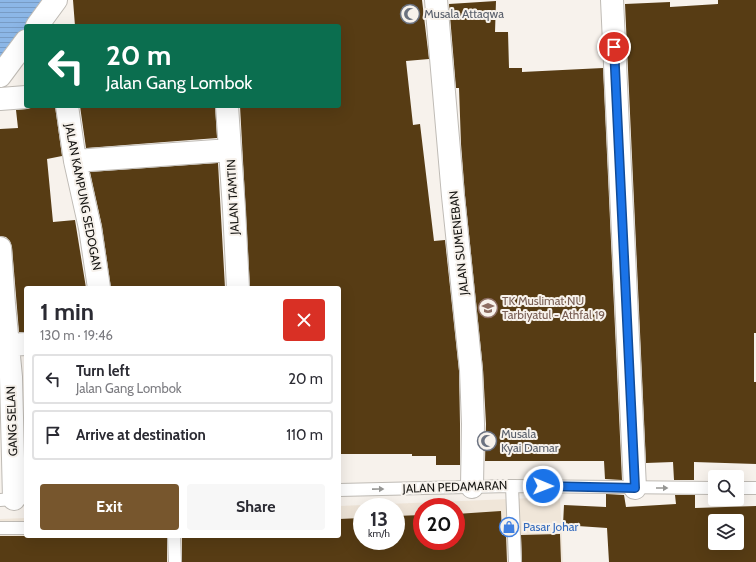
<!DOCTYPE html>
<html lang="en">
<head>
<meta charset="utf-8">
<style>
  :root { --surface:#fff; --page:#f7f7f7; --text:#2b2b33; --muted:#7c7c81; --line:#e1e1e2; --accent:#77562d }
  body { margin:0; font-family:Cabin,sans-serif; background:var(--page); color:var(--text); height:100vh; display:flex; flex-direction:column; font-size:15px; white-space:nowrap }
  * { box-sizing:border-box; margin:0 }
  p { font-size:13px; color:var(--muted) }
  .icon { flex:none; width:22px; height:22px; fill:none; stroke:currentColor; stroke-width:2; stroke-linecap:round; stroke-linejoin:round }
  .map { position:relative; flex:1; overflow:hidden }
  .details { position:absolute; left:24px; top:286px; width:317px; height:252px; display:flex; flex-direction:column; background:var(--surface); border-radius:4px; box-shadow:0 4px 16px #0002 }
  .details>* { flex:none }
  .guide { position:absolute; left:24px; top:24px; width:317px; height:84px; border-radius:4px; box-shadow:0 4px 16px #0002; background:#0b6e4f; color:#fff; overflow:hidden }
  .controls { position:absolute; left:708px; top:470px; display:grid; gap:8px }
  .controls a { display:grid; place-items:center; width:36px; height:36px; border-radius:4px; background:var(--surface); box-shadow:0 4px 16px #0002; font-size:20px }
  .speed { position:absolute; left:353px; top:498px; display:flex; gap:8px; font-size:20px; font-weight:700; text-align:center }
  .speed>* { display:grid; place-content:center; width:52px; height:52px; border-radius:50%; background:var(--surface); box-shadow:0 4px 16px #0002; line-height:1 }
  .speed small { font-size:10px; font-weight:400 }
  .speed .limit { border:6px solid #d22; background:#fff; color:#111 }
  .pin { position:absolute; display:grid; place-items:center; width:34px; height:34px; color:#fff; margin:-17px; border:2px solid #fff; border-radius:50%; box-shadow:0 1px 4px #0007 }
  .me { position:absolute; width:44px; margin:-22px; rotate:91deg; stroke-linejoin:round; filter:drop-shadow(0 0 3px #0008) }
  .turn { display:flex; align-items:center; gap:14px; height:84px; padding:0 16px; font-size:18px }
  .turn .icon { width:52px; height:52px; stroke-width:2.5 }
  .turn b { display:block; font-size:28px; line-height:34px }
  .round { display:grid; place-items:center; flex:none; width:42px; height:42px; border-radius:4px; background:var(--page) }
  .overview { display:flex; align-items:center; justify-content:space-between; height:68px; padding:0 16px }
  h1 { font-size:24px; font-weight:800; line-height:30px }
  .cta { display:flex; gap:8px; margin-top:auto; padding:8px 16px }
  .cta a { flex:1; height:46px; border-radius:4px; background:var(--accent); color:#fff; font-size:16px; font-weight:800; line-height:46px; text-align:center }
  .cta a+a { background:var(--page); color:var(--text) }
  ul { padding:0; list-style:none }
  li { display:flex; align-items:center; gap:12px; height:50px; margin:0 8px 6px; padding:0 8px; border:2px solid var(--line); border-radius:4px }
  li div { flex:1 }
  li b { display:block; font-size:15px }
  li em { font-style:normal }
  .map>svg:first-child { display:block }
  .built { fill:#f0e6d9; fill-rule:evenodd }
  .water { fill:url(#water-rules) }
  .building { fill:#573c14; fill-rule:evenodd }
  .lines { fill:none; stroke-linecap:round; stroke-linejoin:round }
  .lane-casing { stroke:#bfbbb5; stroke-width:14 }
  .street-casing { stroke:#bfbbb5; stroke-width:24 }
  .lane { stroke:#fff; stroke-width:12 }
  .street { stroke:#fff; stroke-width:22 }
  .oneway { fill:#969694 }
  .route-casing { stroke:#114b97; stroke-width:10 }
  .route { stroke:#1a73e8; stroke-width:7 }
  .labels { text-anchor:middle; stroke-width:4; stroke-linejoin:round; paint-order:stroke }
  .worship-label { font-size:12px; fill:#5b616d; stroke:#f7f2ec; text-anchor:start }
  .street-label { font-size:12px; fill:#161512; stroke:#f7f2ec }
  .education-label { font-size:12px; fill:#785e54; stroke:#f7f2ec; text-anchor:start }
  .shop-label { font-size:12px; fill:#366cbe; stroke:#f7f2ec; text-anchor:start }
</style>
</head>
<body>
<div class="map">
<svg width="756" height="562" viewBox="0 0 756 562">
  <defs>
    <pattern id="water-rules" width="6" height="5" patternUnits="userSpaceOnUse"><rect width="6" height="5" fill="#8cb7e7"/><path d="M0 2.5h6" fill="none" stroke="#789cc5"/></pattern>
  </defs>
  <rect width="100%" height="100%" fill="#f7f2ec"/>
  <path class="built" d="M560 497 563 562H0V519L26 518V536H339V506ZM362 507H396V541H362ZM422 507H456V541H422Z"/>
  <path class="water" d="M0 0H46L0 64Z"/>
  <path class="building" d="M73 0H422L429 59 406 61 413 125 420 124 434 241 445 240 459 371 460 424V465H436V456H412V454H339V288H250L240 106H339V26H75Z
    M718 0H756V333H754V382H756V464L694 462V480H674L673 462 646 463 625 4 670 2V7L718 4Z
    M496 1 495 32H508L509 68H522V72L603 68 622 480 605 479 604 461H485L486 424 483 369 465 195 461 144 459 88H456L449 4Z
    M34 106H55L62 156 47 159 53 222 75 220 86 288H26V332H19L12 247 10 241 6 237 0 236V129L18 128 16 110 27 109Z
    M80 106H215L217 138 86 148Z
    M218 163 225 288H111L102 226 90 172Z
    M24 379H26L25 441Z
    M606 494 624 495 626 507 676 504 675 495H695V508L756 506V562H609L607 528 563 525 564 505 606 507ZM715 521H737V543H715Z
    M501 511 502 535H506L507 562H182V536H339V519L362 518V541H396V516L422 515V541H456V514Z
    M560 534 561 562H522L521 535Z
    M0 536H167V562H0Z"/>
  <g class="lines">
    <g class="lane-casing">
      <path id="lane" d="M512 486 515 562
        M737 488H756
        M339 490 512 486 715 488
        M0 500 26 498
        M0 528H26
        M174 536 175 562"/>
    </g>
    <g class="street-casing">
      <path id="street" d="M436 0 453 196 471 370 473 424 472 487
        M612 0 635 488
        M37 26 56 0
        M0 76 26 41
        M0 99 26 97
        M67 106 75 161 90 228 99 288
        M227 106 234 209 238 288
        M75 161 230 150
        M0 248 4 304 11 377 14 499
        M8 345 26 344"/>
    </g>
    <use href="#lane" class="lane"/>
    <use href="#street" class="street"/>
  </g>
  <defs><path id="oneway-solid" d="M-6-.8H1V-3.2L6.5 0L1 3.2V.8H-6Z"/></defs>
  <g class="oneway">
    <use href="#oneway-solid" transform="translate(662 488)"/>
    <use href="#oneway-solid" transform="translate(378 489) rotate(-1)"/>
  </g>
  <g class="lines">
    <g class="route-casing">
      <path id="route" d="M543 486 635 488 614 47"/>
    </g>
    <use href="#route" class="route"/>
  </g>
  <defs>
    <g id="mosque-ring" transform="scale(1)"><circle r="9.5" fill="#f7f2ec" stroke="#6b7280" stroke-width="1.5"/><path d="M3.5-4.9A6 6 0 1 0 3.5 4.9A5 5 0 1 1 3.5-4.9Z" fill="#6b7280"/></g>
    <g id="school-ring" transform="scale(1)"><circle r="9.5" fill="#f7f2ec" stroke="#8d6e63" stroke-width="1.5"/><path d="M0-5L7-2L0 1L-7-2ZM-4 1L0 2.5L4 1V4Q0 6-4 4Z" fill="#8d6e63"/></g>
    <g id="shop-ring" transform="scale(1)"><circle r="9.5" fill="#f7f2ec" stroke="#3f7fe0" stroke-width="1.5"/><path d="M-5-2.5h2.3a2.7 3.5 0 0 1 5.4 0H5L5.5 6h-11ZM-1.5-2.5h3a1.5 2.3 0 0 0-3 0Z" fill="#3f7fe0"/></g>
  </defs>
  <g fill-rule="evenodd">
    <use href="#mosque-ring" x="410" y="14"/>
    <use href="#school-ring" x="488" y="308"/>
    <use href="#mosque-ring" x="487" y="441"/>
    <use href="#shop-ring" x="509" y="527"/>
  </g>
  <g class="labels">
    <g class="worship-label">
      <text x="424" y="18">Musala Attaqwa</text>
      <text x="501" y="438">Musala<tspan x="501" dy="14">Kyai Damar</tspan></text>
    </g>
    <g class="street-label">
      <text transform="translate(83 197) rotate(79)" y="4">JALAN KAMPUNG SEDOGAN</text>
      <text transform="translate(233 197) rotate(-93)" y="4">JALAN TAMTIN</text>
      <text transform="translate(459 243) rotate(-96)" y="4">JALAN SUMENEBAN</text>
      <text transform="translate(12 421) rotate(-92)" y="4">GANG SELAN</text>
      <text transform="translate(455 487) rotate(-2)" y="4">JALAN PEDAMARAN</text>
    </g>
    <g class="education-label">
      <text x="502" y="305">TK Muslimat NU<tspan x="502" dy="14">Tarbiyatul - Athfal 19</tspan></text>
    </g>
    <g class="shop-label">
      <text x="523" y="531">Pasar Johar</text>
    </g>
  </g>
</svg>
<div class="controls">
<a><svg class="icon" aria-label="search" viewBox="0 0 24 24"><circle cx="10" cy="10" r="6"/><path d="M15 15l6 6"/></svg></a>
<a><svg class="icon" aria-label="layers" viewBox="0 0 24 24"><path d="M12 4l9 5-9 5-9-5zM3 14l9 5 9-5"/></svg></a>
</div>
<div class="speed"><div>13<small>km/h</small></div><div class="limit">20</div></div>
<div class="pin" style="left:614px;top:47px;background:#d93025"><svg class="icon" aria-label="arrive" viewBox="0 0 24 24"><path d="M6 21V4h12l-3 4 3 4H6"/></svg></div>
<svg class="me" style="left:543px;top:486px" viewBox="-20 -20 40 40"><circle r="17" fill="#1a73e8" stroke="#fff" stroke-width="3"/><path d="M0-11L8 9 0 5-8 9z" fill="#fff"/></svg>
<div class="guide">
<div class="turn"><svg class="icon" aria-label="left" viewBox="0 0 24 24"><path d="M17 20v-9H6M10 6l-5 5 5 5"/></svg><div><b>20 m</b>Jalan Gang Lombok</div></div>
</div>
<section class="details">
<div class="overview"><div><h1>1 min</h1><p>130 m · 19:46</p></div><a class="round" style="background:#d93025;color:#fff"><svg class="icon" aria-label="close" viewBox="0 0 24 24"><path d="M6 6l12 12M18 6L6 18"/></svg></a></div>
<ul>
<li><svg class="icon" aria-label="left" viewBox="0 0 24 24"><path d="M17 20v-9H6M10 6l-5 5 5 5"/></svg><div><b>Turn left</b><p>Jalan Gang Lombok</p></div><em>20 m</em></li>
<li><svg class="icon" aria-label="arrive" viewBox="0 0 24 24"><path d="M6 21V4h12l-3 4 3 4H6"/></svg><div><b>Arrive at destination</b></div><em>110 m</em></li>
</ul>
<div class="cta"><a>Exit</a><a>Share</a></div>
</section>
</div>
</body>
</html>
